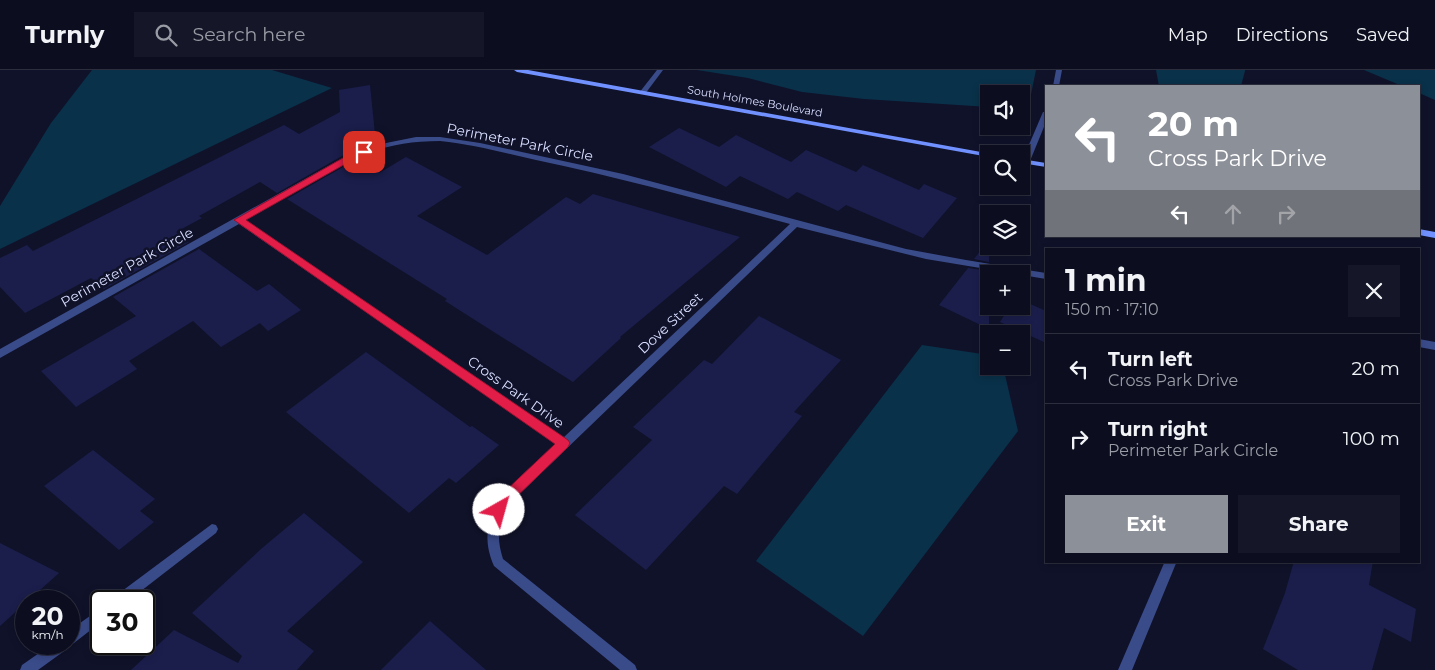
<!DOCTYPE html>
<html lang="en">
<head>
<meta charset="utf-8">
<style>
  :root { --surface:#0c0e20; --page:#151729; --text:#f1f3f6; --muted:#9a9ca5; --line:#2c2e3e; --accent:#8c9099 }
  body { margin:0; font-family:Montserrat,sans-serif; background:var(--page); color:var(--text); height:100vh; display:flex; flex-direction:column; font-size:19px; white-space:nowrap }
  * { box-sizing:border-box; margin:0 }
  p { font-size:16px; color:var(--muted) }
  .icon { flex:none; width:28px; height:28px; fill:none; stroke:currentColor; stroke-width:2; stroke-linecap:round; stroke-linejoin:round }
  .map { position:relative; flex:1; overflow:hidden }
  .sheet { position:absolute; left:1045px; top:178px; width:375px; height:315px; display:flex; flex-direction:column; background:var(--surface); border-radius:0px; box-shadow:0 2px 8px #0003,0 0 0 1px var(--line) }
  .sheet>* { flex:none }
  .top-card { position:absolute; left:1045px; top:15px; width:375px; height:152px; border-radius:0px; box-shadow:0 2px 8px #0003,0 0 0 1px var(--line); background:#8c9099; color:#fff; overflow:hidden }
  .controls { position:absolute; left:980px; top:15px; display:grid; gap:10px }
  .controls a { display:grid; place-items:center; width:50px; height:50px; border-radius:0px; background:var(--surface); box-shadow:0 2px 8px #0003,0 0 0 1px var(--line); font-size:25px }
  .speed { position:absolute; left:15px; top:520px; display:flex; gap:10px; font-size:25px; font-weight:700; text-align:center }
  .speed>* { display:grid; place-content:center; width:65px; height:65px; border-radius:50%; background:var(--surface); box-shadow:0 2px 8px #0003,0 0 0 1px var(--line); line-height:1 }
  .speed small { font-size:12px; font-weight:400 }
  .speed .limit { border:2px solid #111; border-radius:8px; background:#fff; color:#111 }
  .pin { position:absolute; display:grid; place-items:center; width:42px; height:42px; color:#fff; margin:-21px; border-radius:10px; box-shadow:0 2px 8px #0006 }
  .me { position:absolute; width:55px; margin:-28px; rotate:38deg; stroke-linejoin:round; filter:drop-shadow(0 0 4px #0008) }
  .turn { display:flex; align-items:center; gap:18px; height:105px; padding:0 20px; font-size:22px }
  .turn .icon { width:65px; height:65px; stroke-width:2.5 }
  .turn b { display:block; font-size:35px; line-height:42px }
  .lanes { display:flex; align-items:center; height:48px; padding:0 20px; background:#0003; justify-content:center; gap:25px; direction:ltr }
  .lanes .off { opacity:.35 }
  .round { display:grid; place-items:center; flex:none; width:52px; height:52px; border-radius:0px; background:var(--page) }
  .summary { display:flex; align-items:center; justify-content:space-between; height:85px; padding:0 20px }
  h1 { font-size:30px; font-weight:700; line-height:38px }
  .action { display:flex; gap:10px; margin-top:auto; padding:10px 20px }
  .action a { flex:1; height:58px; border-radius:0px; background:var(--accent); color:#fff; font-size:20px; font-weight:700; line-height:58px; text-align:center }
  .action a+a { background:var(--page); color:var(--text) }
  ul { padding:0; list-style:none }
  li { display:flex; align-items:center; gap:15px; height:70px; padding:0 20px; border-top:1px solid var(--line) }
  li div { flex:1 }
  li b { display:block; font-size:19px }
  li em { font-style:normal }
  header { display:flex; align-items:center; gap:30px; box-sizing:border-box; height:70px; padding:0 25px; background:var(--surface); border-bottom:1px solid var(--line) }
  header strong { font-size:24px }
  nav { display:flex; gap:28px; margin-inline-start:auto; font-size:18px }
  .search { width:350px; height:45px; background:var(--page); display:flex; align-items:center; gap:12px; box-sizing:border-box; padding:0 18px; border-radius:0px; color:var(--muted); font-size:19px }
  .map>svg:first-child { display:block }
  .water { fill:#093149 }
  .building { fill:#1b1e4b }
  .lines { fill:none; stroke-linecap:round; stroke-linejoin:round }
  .service { fill:#3a4b8a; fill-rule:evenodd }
  .minor { fill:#3a4b8a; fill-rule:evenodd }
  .secondary { fill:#7091ff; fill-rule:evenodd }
  .route { fill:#e11d48; stroke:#92132f }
  .labels { text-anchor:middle; stroke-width:5; stroke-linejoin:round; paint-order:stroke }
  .far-street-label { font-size:11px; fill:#d9deff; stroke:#10122a }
  .street-label { font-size:14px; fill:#d9deff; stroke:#10122a }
</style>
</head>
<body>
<header>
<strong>Turnly</strong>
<div class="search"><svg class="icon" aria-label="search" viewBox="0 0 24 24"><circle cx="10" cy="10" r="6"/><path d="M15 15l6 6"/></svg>Search here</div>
<nav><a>Map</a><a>Directions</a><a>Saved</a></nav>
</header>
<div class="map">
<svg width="1435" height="600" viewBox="0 0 1435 600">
  <rect width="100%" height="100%" fill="#10122a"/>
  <path class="water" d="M92 0H272L332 18 0 179V136L51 53Z
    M697 0H1036L1028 39H1021V24H989V37L864 29 802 22 748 8Z
    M1156 0H1245V1L1241 16H1159Z
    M1364 0H1435V30L1419 23V16H1402Z
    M922 275 989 285V296H1003L1018 361 863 566 756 491Z"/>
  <path class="building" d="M370 15 376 74 349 82 277 123 260 112 199 146 202 148 176 162 189 172 104 219 91 208 25 243 0 217V188L27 175 33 181 284 55 299 64 340 42 339 20Z
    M679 58 719 77 736 65 791 92 806 80 856 102 863 95 919 120 924 114 957 128 923 168 846 135 838 141 797 122 788 129 740 106 726 117 649 77Z
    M377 82 379 103 406 87 462 117 417 146 487 185 566 127 580 134 593 124 740 167 620 267 621 268 573 312 445 231 447 229 287 129 345 96Z
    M989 170V192L974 189Z
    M199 179 257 221 269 214 301 240 268 261 260 253 221 277 193 251 129 291 137 299 76 337 41 301 136 246 113 227Z
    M968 198 989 201V259L939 235Z
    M1021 230 1046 241V273L1000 252 1010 236H1021Z
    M759 246 841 290 794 342 802 346 737 424 724 416 646 500 575 445 652 370 633 357 704 290 712 294Z
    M366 282 470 357 472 356 499 375 456 413 449 408 409 443 286 342Z
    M93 380 155 429 140 441 154 452 119 480 44 416Z
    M304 443 363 492 287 561 314 581 297 600H131L174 560 238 593 242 586 192 543 261 479Z
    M0 473 59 503 0 556Z
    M1294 491H1373L1369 515 1416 539 1411 572 1384 558 1372 600H1298L1263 579 1285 523Z
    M430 551 486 600H381Z"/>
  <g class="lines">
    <path class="service" d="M657 0H663L645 24H641L639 23Z
      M1056 0H1062L1059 16H1053Z
      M1043 42H1046V52L1030 91 1026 93H1023L1022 91Z"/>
    <path class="minor" d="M416 67H440L480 73 623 104 906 179 966 190 1046 203V209L926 189 797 157 509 434C498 453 496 467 503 489L635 595 637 600H620L494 496C469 440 521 408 556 374L239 154 0 288V279L350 84 386 73ZM440 71C472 74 504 83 536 90 622 108 705 131 790 154L563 368 245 150C268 137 290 125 313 112 358 86 385 71 440 71Z
      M1419 269 1435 272V280L1419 277Z
      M212 454 216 455 218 459 216 463 128 531H112L114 527Z
      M1165 491H1177L1132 600H1118Z
      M101 538V552L74 573 68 575 67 579 38 600H20L22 595 52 574H69V561Z"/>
    <path class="secondary" d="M514 0H528L992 84H989V87L517 2Z
      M1021 89 1046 93V97L1021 93Z
      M1419 159 1435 162V168L1419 165Z"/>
  </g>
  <path class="route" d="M364 79 369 82 356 88 246 150 568 370 570 373 568 377 509 434 504 444 499 445 495 444 493 440 500 426 555 374 234 150 350 84Z"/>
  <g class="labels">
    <g class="far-street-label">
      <text transform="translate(755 31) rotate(10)" y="4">South Holmes Boulevard</text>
    </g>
    <g class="street-label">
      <text transform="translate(520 72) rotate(11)" y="5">Perimeter Park Circle</text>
      <text transform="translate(127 197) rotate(-29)" y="5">Perimeter Park Circle</text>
      <text transform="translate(670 253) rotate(-43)" y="5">Dove Street</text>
      <text transform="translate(516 322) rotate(35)" y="5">Cross Park Drive</text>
    </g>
  </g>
</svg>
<div class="controls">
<a><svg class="icon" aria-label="sound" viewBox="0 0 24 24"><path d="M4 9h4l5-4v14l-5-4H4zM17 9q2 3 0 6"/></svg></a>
<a><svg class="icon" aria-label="search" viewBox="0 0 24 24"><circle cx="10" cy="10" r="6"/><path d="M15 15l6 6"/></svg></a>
<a><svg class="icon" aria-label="layers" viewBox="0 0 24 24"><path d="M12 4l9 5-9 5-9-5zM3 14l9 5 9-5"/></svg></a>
<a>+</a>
<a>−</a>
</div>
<div class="speed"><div>20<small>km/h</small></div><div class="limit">30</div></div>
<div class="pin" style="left:364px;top:82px;background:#d93025"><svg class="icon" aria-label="arrive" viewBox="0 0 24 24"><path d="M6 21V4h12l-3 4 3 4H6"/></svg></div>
<svg class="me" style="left:499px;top:440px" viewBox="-20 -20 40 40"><circle r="19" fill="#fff"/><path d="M0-13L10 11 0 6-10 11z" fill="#e11d48"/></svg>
<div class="top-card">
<div class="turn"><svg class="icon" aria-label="left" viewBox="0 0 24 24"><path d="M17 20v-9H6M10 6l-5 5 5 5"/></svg><div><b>20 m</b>Cross Park Drive</div></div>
<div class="lanes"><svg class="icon" aria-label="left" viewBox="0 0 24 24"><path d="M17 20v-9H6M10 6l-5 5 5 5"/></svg><svg class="icon off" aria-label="ahead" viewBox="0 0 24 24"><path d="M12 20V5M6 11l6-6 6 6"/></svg><svg class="icon off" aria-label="right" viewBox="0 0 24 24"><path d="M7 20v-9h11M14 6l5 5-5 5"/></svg></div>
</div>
<section class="sheet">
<div class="summary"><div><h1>1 min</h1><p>150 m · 17:10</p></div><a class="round"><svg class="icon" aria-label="close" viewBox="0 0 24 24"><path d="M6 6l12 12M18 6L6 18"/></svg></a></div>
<ul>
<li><svg class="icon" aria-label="left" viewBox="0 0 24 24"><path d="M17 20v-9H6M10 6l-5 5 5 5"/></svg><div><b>Turn left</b><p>Cross Park Drive</p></div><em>20 m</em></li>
<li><svg class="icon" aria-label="right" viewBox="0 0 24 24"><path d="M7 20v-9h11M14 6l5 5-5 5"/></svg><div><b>Turn right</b><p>Perimeter Park Circle</p></div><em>100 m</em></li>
</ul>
<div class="action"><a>Exit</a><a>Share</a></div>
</section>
</div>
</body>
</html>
